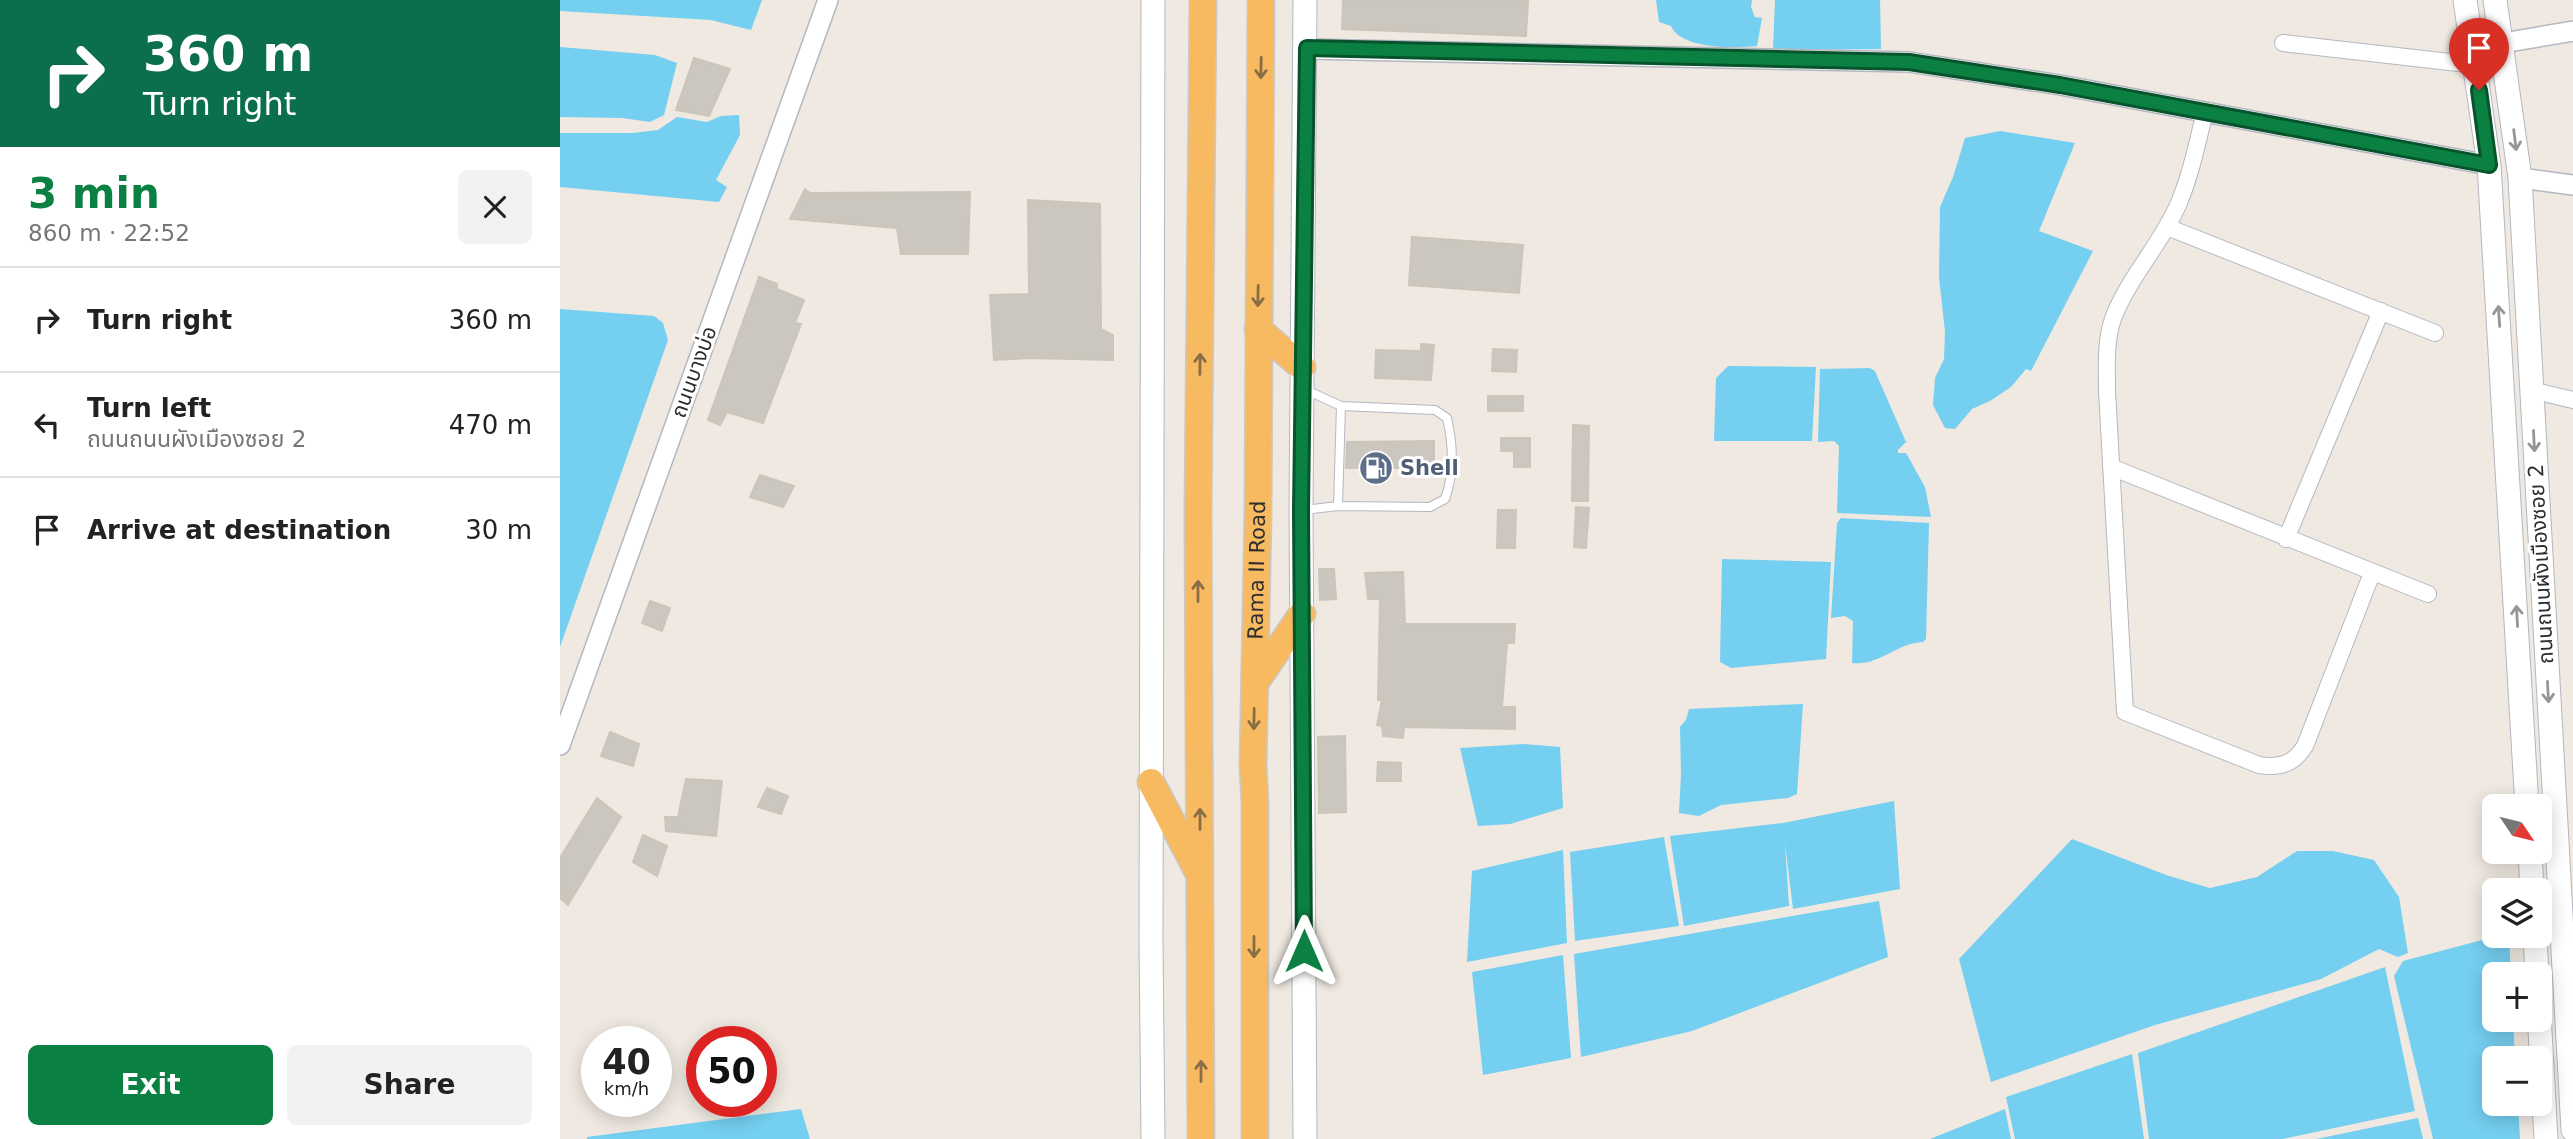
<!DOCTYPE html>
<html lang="en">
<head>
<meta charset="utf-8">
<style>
  :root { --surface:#fff; --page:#f2f2f2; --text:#222; --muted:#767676; --line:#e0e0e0; --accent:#0b8043 }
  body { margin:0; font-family:"DejaVu Sans","Noto Sans Thai",sans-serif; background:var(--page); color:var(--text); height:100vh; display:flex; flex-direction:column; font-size:26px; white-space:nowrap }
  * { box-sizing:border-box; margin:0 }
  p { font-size:23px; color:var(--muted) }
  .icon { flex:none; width:38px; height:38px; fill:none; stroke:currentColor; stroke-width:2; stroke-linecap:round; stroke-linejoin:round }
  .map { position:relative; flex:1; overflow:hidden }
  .side { display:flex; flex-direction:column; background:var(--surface); width:560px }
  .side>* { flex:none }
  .hud { background:#0b6e4f; color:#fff; overflow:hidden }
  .needle { width:46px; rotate:125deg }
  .buttons { position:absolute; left:1922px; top:794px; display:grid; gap:14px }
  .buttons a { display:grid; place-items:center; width:70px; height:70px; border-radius:10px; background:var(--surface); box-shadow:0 4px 18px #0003; font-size:35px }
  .speed { position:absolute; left:21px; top:1026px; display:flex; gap:14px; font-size:35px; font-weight:700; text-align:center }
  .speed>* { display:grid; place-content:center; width:91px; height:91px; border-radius:50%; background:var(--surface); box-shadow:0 4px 18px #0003; line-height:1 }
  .speed small { font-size:18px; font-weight:400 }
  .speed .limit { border:10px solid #d22; background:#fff; color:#111 }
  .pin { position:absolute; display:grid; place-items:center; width:60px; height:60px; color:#fff; margin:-72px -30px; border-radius:50% 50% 50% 0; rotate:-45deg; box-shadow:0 0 7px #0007 }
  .pin .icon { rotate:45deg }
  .me { position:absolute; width:77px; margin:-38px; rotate:0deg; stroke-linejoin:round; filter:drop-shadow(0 0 5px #0008) }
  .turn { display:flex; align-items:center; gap:24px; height:147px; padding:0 28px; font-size:32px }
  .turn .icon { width:91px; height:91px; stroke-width:2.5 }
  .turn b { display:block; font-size:49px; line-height:60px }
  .round { display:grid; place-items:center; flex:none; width:74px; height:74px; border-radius:10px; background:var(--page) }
  .headline { display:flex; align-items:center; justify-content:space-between; height:119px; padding:0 28px }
  h1 { font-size:42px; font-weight:800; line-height:52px; color:var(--accent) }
  .primary-button { display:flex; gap:14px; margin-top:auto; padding:14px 28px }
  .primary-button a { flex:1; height:80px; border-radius:10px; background:var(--accent); color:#fff; font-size:28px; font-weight:800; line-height:80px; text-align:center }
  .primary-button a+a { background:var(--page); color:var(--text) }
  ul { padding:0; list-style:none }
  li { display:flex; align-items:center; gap:21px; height:105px; padding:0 28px; border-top:2px solid var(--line) }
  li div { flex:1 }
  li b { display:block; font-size:26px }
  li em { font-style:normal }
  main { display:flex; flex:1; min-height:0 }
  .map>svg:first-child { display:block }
  .water { fill:#75cff0 }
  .building { fill:#cbc7bf; stroke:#cbc5ba; stroke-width:2 }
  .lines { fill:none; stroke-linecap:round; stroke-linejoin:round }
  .service-casing { stroke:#b4b7c1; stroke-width:10 }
  .minor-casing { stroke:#b4b7c1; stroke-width:18 }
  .tertiary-casing { stroke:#b4b7c1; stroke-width:22 }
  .secondary-casing { stroke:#b4b7c1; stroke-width:25 }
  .trunk-casing { stroke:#c9c9c9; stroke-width:29 }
  .service { stroke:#fff; stroke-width:8 }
  .minor { stroke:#fff; stroke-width:16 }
  .tertiary { stroke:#fff; stroke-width:19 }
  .secondary { stroke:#fff; stroke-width:23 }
  .trunk { stroke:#f8ba60; stroke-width:26 }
  .oneway { stroke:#896d44 }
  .oneway2 { stroke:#969696 }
  .route-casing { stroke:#07532c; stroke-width:18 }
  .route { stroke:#0b8043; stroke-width:12 }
  .labels { text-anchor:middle; stroke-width:6; stroke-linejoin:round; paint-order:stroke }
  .street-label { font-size:21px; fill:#2e2e2e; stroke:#fff }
  .service-label { font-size:21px; font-weight:bold; fill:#4e5e75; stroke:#fff; text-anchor:start }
</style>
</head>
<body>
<main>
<section class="side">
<div class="hud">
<div class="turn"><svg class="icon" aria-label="right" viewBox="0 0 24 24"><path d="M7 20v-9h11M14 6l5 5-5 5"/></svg><div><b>360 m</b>Turn right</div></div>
</div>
<div class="headline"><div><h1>3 min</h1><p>860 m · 22:52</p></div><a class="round"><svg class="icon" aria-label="close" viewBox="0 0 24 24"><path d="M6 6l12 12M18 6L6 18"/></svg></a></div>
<ul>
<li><svg class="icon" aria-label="right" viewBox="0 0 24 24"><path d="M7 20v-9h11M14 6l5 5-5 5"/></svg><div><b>Turn right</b></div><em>360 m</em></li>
<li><svg class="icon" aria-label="left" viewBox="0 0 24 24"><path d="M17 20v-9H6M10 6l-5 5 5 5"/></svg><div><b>Turn left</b><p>ถนนถนนผังเมืองซอย 2</p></div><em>470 m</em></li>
<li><svg class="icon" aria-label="arrive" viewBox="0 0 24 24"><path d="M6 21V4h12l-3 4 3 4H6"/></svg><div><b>Arrive at destination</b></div><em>30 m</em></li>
</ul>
<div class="primary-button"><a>Exit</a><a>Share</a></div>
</section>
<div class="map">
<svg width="2013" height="1139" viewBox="0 0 2013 1139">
  <rect width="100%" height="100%" fill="#efe9e1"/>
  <path class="water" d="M0 0H202L191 30 151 20 0 11Z
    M1096 0H1192L1191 7 1195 17 1202 18 1197 46C1174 48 1122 50 1111 26L1099 22Z
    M1215 0H1320L1321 49 1213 50Z
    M0 47 95 55 117 63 104 115 90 122 62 118 0 117Z
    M179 115 180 135 156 180 167 187 159 202 0 187V133H73L98 130 117 117 147 122 161 116Z
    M1440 131 1515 143 1479 231 1533 251 1471 371 1466 369 1451 387 1430 401 1412 409 1395 429 1385 428 1373 405 1375 378 1384 359 1385 332 1379 277 1380 207 1393 177 1405 138Z
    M0 309 94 316 103 323 108 340 0 647Z
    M1168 366 1256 367 1252 441H1154L1156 378Z
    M1310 368 1315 371 1346 442 1338 450V453H1346L1365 487 1371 517 1277 513 1279 446 1274 441 1258 442 1260 369Z
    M1281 518 1369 523 1366 639 1363 642C1336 643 1320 666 1292 663L1293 621 1285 616 1271 618 1277 523Z
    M1162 559 1271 562 1266 659 1171 668 1160 662Z
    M1243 704 1237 794 1228 798 1161 805 1139 816 1119 813 1121 774 1120 727 1126 720 1129 709Z
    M964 744 1000 747 1003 808 950 824 918 826 900 748Z
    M1334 801 1340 889 1233 909 1225 843 1229 906 1124 926 1110 836 1223 823Z
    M1104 837 1119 926 1015 941 1010 852Z
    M1512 839 1609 876 1650 888 1697 877 1737 851H1773L1814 860 1839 897 1848 953 1838 957 1819 949 1761 979 1595 1025 1431 1082 1399 959Z
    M1003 850 1007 943 907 962 912 871Z
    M1319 901 1328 957 1132 1031 1021 1057 1014 954Z
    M1937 936H1949L1951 975H1934V1020H1953L1955 1059H1934V1104H1958L1960 1139H1873L1834 976 1843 961Z
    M1003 955 1011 1058 923 1075 912 972Z
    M1825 967 1855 1111 1722 1139H1589L1578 1053Z
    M1572 1054 1584 1139H1455L1446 1097Z
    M241 1109 250 1139H27V1137Z
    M1445 1109 1451 1139H1370Z
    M1858 1118 1863 1139H1756Z"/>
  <path class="building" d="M783 0H968L966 36 782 29Z
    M134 58 170 69 149 116 116 110Z
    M245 189 250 193 410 192 408 254H341L337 228 230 219Z
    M468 200 540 204 541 329 553 335V360L469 358 434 360 430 295 469 294Z
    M852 237 963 245 959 293 849 285Z
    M199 277 217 284V289L244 300 235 323 241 324 203 423 167 412 160 425 148 420Z
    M861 344 874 345 871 380 815 378 816 350 861 351Z
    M933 349 957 350 956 372 932 371Z
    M928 396H963V411H928Z
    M1013 425 1029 426 1028 501H1012Z
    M941 438H970V467H954V451H941Z
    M874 441V468H786L787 442Z
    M200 475 234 486 223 507 190 497Z
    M1016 507 1029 508 1026 548 1014 547Z
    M938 510H956L955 548H937Z
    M759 569H774L776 599 760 600Z
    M843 572 845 624H955L954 643H947L942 707H955V729L844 727 843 738 823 736 822 726 817 725 822 700H818L820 599H808L805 573Z
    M90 601 110 608 102 631 82 623Z
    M50 732 79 744 73 766 41 756Z
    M785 736 786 812 759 813 758 737Z
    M818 762 841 763V781H817Z
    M126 779 162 781 156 836 106 831 105 817H118Z
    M207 788 228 796 221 814 198 807Z
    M37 798 61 817 8 905 0 898V858Z
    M83 835 107 846 97 876 73 862Z"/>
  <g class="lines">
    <g class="service-casing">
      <path id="service" d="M778 506 781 406
        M744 510 778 506 870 507 885 499C894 474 893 444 887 418L875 410 781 406 746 390"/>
    </g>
    <g class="minor-casing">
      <path id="minor" d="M1723 43 1916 65
        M1645 112C1637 143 1631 175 1618 205 1601 244 1570 276 1554 316 1545 339 1547 366 1547 391L1565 712 1699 765C1719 768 1733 765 1745 746L1812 573
        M1607 227 1875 333
        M1971 390 2013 400
        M1551 467 1868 594
        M1726 539 1821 311"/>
    </g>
    <g class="tertiary-casing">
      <path id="tertiary" d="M1943 43 2013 31
        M746 49 1349 62 1500 85 1929 165
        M1960 178 2013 185
        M0 745 268 0"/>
    </g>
    <g class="secondary-casing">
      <path id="secondary" d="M1905 0 1929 165 1967 807
        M1935 0 1960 178 2013 1130
        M1970 852 1972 891
        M1975 936 1977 975
        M1979 1013 1986 1139
        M593 1139 591 941 593 0
        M745 1139 741 511 745 0"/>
    </g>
    <g class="trunk-casing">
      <g id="trunk">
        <path d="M698 329 742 367"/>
        <path d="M695 683 742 614"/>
        <path d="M591 782 637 870"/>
        <path d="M641 1139 638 512 643 0"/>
        <path id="s1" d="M695 1139V802L693 766 698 513 701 0"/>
      </g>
    </g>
    <use href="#service" class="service"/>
    <use href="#minor" class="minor"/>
    <use href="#tertiary" class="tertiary"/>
    <use href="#secondary" class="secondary"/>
    <use href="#trunk" class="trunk"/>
  </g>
  <defs><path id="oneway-shaft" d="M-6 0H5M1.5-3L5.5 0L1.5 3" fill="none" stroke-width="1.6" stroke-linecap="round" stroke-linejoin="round" transform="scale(1.75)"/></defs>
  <g class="oneway">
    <use href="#oneway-shaft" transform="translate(701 68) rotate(91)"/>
    <use href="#oneway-shaft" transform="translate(698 296) rotate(91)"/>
    <use href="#oneway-shaft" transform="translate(640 364) rotate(-89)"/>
    <use href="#oneway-shaft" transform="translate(638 591) rotate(-90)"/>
    <use href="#oneway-shaft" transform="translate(694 719) rotate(91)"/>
    <use href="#oneway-shaft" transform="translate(640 819) rotate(-90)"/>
    <use href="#oneway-shaft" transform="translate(694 947) rotate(90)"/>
    <use href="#oneway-shaft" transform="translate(641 1071) rotate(-90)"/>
  </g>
  <g class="oneway2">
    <use href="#oneway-shaft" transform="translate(1955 140) rotate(83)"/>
    <use href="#oneway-shaft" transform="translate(1939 316) rotate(-94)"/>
    <use href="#oneway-shaft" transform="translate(1974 441) rotate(87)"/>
    <use href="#oneway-shaft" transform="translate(1957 616) rotate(-93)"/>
    <use href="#oneway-shaft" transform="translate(1988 692) rotate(87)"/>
  </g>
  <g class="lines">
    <g class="route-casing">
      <path id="route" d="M744 951 741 510 747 48 1349 62 1500 85 1929 165 1919 90"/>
    </g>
    <use href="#route" class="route"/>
  </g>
  <defs>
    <g id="fuel-disc" transform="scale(1.75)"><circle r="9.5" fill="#5c6f8a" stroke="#fff"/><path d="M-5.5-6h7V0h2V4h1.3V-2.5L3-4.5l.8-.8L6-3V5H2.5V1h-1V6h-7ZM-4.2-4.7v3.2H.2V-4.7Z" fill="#fff"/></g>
  </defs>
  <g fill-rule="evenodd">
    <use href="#fuel-disc" x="816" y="468"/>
  </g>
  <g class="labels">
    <g class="street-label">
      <text transform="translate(134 372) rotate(-70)" y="7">ถนนบางบ่อ</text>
      <text transform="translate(1981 564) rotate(-93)" y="7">ถนนถนนผังเมืองซอย 2</text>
      <text dy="7" stroke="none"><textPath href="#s1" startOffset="569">Rama II Road</textPath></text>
    </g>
    <g class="service-label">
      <text x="840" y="475">Shell</text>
    </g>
  </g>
</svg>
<div class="buttons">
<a><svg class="needle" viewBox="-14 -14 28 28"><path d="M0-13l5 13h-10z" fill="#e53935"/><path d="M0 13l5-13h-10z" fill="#767676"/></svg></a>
<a><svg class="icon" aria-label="layers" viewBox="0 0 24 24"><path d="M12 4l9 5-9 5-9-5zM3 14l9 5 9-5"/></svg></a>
<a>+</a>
<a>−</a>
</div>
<div class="speed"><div>40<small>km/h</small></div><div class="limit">50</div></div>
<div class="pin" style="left:1919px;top:90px;background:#d93025"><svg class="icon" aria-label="arrive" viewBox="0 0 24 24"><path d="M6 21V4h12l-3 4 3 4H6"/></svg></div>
<svg class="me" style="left:744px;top:951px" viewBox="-20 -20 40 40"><path d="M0-17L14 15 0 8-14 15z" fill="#0b8043" stroke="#fff" stroke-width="4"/></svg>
</div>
</main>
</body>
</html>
